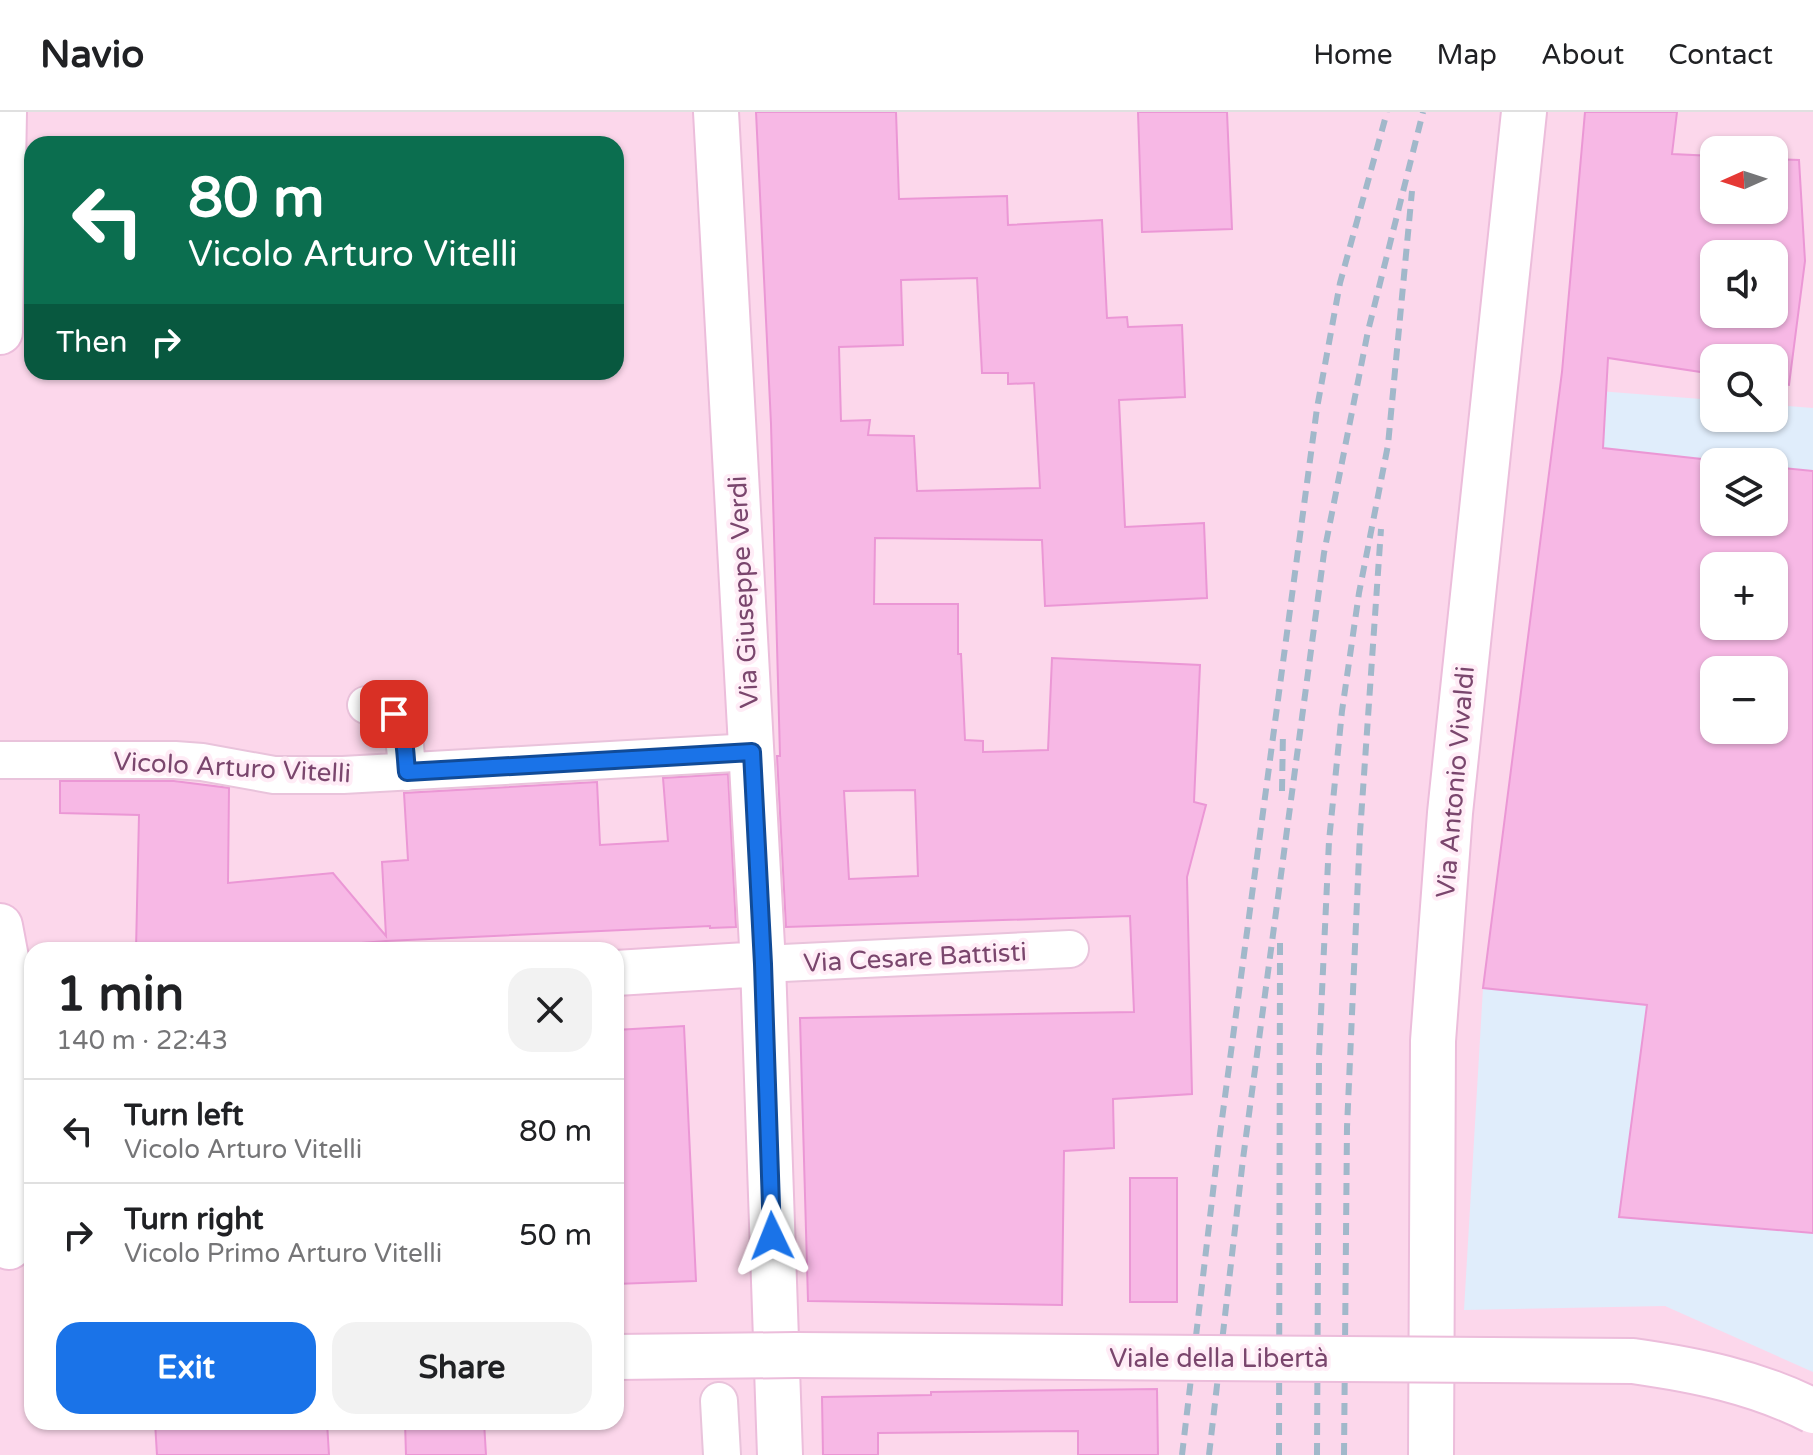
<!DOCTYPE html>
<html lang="en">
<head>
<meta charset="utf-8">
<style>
  :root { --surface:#fff; --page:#f2f2f2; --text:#202124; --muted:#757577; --line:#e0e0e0; --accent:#1a73e8 }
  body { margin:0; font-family:"Varela Round",sans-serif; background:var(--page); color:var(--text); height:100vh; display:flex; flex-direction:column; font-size:30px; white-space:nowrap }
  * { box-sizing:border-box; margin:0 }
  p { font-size:26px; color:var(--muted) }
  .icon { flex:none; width:44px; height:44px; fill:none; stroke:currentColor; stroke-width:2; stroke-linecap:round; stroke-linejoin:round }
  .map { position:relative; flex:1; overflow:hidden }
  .sheet { position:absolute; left:24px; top:830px; width:600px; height:488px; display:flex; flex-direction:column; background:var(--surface); border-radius:24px; box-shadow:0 2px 6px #0004 }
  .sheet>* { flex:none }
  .hud { position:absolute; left:24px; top:24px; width:600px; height:244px; border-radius:24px; box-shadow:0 2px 6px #0004; background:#0b6e4f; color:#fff; overflow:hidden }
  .needle { width:52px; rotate:267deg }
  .buttons { position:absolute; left:1700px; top:24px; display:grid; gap:16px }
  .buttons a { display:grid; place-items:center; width:88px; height:88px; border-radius:16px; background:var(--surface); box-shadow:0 2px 6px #0004; font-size:40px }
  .pin { position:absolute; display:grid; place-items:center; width:68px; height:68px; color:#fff; margin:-34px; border-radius:16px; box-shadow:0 4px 12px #0006 }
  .me { position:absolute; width:88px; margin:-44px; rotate:358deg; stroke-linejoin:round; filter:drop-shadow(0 0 6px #0008) }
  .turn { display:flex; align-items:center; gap:28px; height:168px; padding:0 32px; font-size:36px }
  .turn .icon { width:104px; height:104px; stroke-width:2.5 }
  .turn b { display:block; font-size:56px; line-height:68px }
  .then { display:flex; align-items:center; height:76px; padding:0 32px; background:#0003; gap:16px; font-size:30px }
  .round { display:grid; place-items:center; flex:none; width:84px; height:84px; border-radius:24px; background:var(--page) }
  .head { display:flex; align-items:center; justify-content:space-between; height:136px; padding:0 32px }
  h1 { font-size:48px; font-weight:700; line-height:60px }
  .cta { display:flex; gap:16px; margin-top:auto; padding:16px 32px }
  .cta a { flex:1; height:92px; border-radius:24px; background:var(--accent); color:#fff; font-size:32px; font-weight:700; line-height:92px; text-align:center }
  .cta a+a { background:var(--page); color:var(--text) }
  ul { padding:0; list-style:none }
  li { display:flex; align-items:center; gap:24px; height:104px; padding:0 32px; border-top:2px solid var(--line) }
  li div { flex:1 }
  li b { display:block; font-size:30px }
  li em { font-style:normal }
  header { display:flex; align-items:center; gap:48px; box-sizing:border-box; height:112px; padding:0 40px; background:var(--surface); border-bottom:2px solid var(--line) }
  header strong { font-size:38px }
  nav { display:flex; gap:44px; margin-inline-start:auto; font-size:28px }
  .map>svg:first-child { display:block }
  .residential { fill:#fcd7eb; fill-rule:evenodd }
  .education { fill:#e0edfb; fill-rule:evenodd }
  .building { fill:#f7b8e5; stroke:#eb97d5; stroke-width:2; fill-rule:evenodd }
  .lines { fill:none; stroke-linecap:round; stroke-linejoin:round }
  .street-casing { stroke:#e9c3db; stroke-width:40 }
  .secondary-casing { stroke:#ecbddb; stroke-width:48 }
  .street { stroke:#fff; stroke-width:36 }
  .secondary { stroke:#fff; stroke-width:44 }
  .rail { stroke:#a1b8ca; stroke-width:6; stroke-dasharray:12 8; stroke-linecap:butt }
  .secondary-bridge-casing { stroke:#ecbddb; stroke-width:48; stroke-linecap:butt }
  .secondary-bridge { stroke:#fff; stroke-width:44 }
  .route-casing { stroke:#114b97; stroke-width:20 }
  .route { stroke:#1a73e8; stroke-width:14 }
  .labels { text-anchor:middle; stroke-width:8; stroke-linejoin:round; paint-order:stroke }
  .street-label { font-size:26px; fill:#7a466d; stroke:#ffecf6 }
</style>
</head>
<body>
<header>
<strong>Navio</strong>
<nav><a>Home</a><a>Map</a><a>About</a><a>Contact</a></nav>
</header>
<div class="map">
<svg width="1813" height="1343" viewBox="0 0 1813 1343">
  <rect width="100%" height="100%" fill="#ffe4f1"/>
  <path class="residential" d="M0 0H1813V1343H0ZM32 32H616V260H32ZM1714 38H1774V98H1714ZM1714 142H1774V202H1714ZM1714 246H1774V306H1714ZM1714 350H1774V410H1714ZM1714 454H1774V514H1714ZM1714 558H1774V618H1714ZM32 838H616V1310H32Z"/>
  <path class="education" d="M1560 276 1714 288V306H1774V293L1813 296V1260L1665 1194 1464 1198 1483 876ZM1714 350H1774V410H1714ZM1714 454H1774V514H1714ZM1714 558H1774V618H1714Z"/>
  <path class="building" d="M756 0H896L899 87 1007 84 1008 113 1102 108 1107 206 1127 205 1128 215 1182 213 1185 285 1119 288 1125 415 1204 411 1207 486 1045 494 1042 428 875 426 874 492H958V542H961L965 628 983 629V640L1048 638 1052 546 1200 553 1194 690 1206 693 1187 765 1192 982 1113 987 1114 1036 1064 1039 1062 1193 808 1189 800 906 1134 900 1130 804 786 815 777 644H780L771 312ZM977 166 982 261H1008V272L1034 271 1040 376 917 379 914 324 868 323 870 308 841 309 839 235 903 233 901 168ZM915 678 918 764 849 767 844 679Z
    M1138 0H1227L1232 117 1142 120Z
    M1585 0H1677L1672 42 1714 44V98H1774V47L1799 48 1805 149 1789 273 1774 271V246H1714V262L1608 246 1603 336 1729 350H1714V410H1774V355L1813 359V1121L1619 1105 1647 893 1483 876 1562 260ZM1714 142H1774V202H1714ZM1714 454H1774V514H1714ZM1714 558H1774V618H1714Z
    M728 662 736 815 710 816V814L386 829 275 838H136L139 703 60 701V669H174L229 676 228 771 333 761 386 824 382 750 408 748 404 681 597 670 600 733 668 729 663 666Z
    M684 914 696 1169 616 1172V918Z
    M1130 1066H1177V1190H1130Z
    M1157 1277 1158 1343H1078V1319L878 1321V1343H823L822 1285 931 1283V1280Z
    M155 1310H220V1315L327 1310 329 1343H157Z
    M405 1310H484L486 1343H406Z"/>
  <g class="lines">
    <g class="street-casing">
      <path id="street" d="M366 593C408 601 404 624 407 660
        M0 648H175L202 650 274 663H343L752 640
        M763 852 1070 837
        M719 1289 722 1343"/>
    </g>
    <g class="secondary-casing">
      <path id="secondary" d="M716 0 763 852 780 1343
        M0 220 4 0
        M0 814 17 904
        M616 861 763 852
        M9 1135 12 874
        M1431 1343 1433 929 1450 701 1524 0"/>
    </g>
    <use href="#street" class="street"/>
    <use href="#secondary" class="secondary"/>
    <path class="rail" d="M1282 679 1283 619
      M1182 1343 1218 1037 1317 296 1340 171 1387 0
      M1209 1343 1243 1047 1324 441 1368 219 1423 0
      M1279 1343 1280 831
      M1317 1343 1319 944 1329 729 1342 599 1359 481 1388 333 1412 79
      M1344 1343 1347 1015 1360 721 1381 417"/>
    <g class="secondary-bridge-casing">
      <path id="secondary-bridge" d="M616 1245 796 1243 1633 1249C1696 1258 1756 1270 1813 1299"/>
    </g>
    <use href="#secondary-bridge" class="secondary-bridge"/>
  </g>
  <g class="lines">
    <g class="route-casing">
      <path id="route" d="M394 602C406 620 405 640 407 660L752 640 763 852 772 1124"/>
    </g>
    <use href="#route" class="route"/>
  </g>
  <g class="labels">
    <g class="street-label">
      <text transform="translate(743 480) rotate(-93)" y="9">Via Giuseppe Verdi</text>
      <text transform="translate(232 655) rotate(3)" y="9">Vicolo Arturo Vitelli</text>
      <text transform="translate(1455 670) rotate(-85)" y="9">Via Antonio Vivaldi</text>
      <text transform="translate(915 845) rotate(-3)" y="9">Via Cesare Battisti</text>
      <text x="1219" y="1255">Viale della Libertà</text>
    </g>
  </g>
</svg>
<div class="buttons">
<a><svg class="needle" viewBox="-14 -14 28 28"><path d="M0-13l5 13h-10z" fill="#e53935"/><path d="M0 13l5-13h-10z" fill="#757577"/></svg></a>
<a><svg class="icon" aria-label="sound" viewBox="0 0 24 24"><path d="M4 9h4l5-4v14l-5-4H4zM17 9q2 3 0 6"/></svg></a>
<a><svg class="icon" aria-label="search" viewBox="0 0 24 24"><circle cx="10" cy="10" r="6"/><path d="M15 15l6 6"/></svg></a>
<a><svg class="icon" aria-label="layers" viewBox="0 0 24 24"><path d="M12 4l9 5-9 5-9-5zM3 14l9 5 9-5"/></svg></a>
<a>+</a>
<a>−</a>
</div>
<div class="pin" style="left:394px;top:602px;background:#d93025"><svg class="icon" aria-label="arrive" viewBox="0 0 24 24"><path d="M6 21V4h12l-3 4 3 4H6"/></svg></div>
<svg class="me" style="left:772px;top:1124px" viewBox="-20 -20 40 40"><path d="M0-17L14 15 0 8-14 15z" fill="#1a73e8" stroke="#fff" stroke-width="4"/></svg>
<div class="hud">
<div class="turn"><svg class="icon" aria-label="left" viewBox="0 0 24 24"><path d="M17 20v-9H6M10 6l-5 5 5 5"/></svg><div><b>80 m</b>Vicolo Arturo Vitelli</div></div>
<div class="then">Then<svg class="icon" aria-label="right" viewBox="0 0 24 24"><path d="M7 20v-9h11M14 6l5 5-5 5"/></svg></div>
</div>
<section class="sheet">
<div class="head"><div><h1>1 min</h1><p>140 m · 22:43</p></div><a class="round"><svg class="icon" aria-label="close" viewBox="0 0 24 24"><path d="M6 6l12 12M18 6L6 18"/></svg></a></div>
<ul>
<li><svg class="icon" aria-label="left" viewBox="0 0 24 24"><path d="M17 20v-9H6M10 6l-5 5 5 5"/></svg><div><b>Turn left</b><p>Vicolo Arturo Vitelli</p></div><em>80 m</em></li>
<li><svg class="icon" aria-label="right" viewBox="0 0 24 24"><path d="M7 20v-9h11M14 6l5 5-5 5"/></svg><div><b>Turn right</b><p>Vicolo Primo Arturo Vitelli</p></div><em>50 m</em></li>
</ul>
<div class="cta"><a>Exit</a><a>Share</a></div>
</section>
</div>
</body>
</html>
